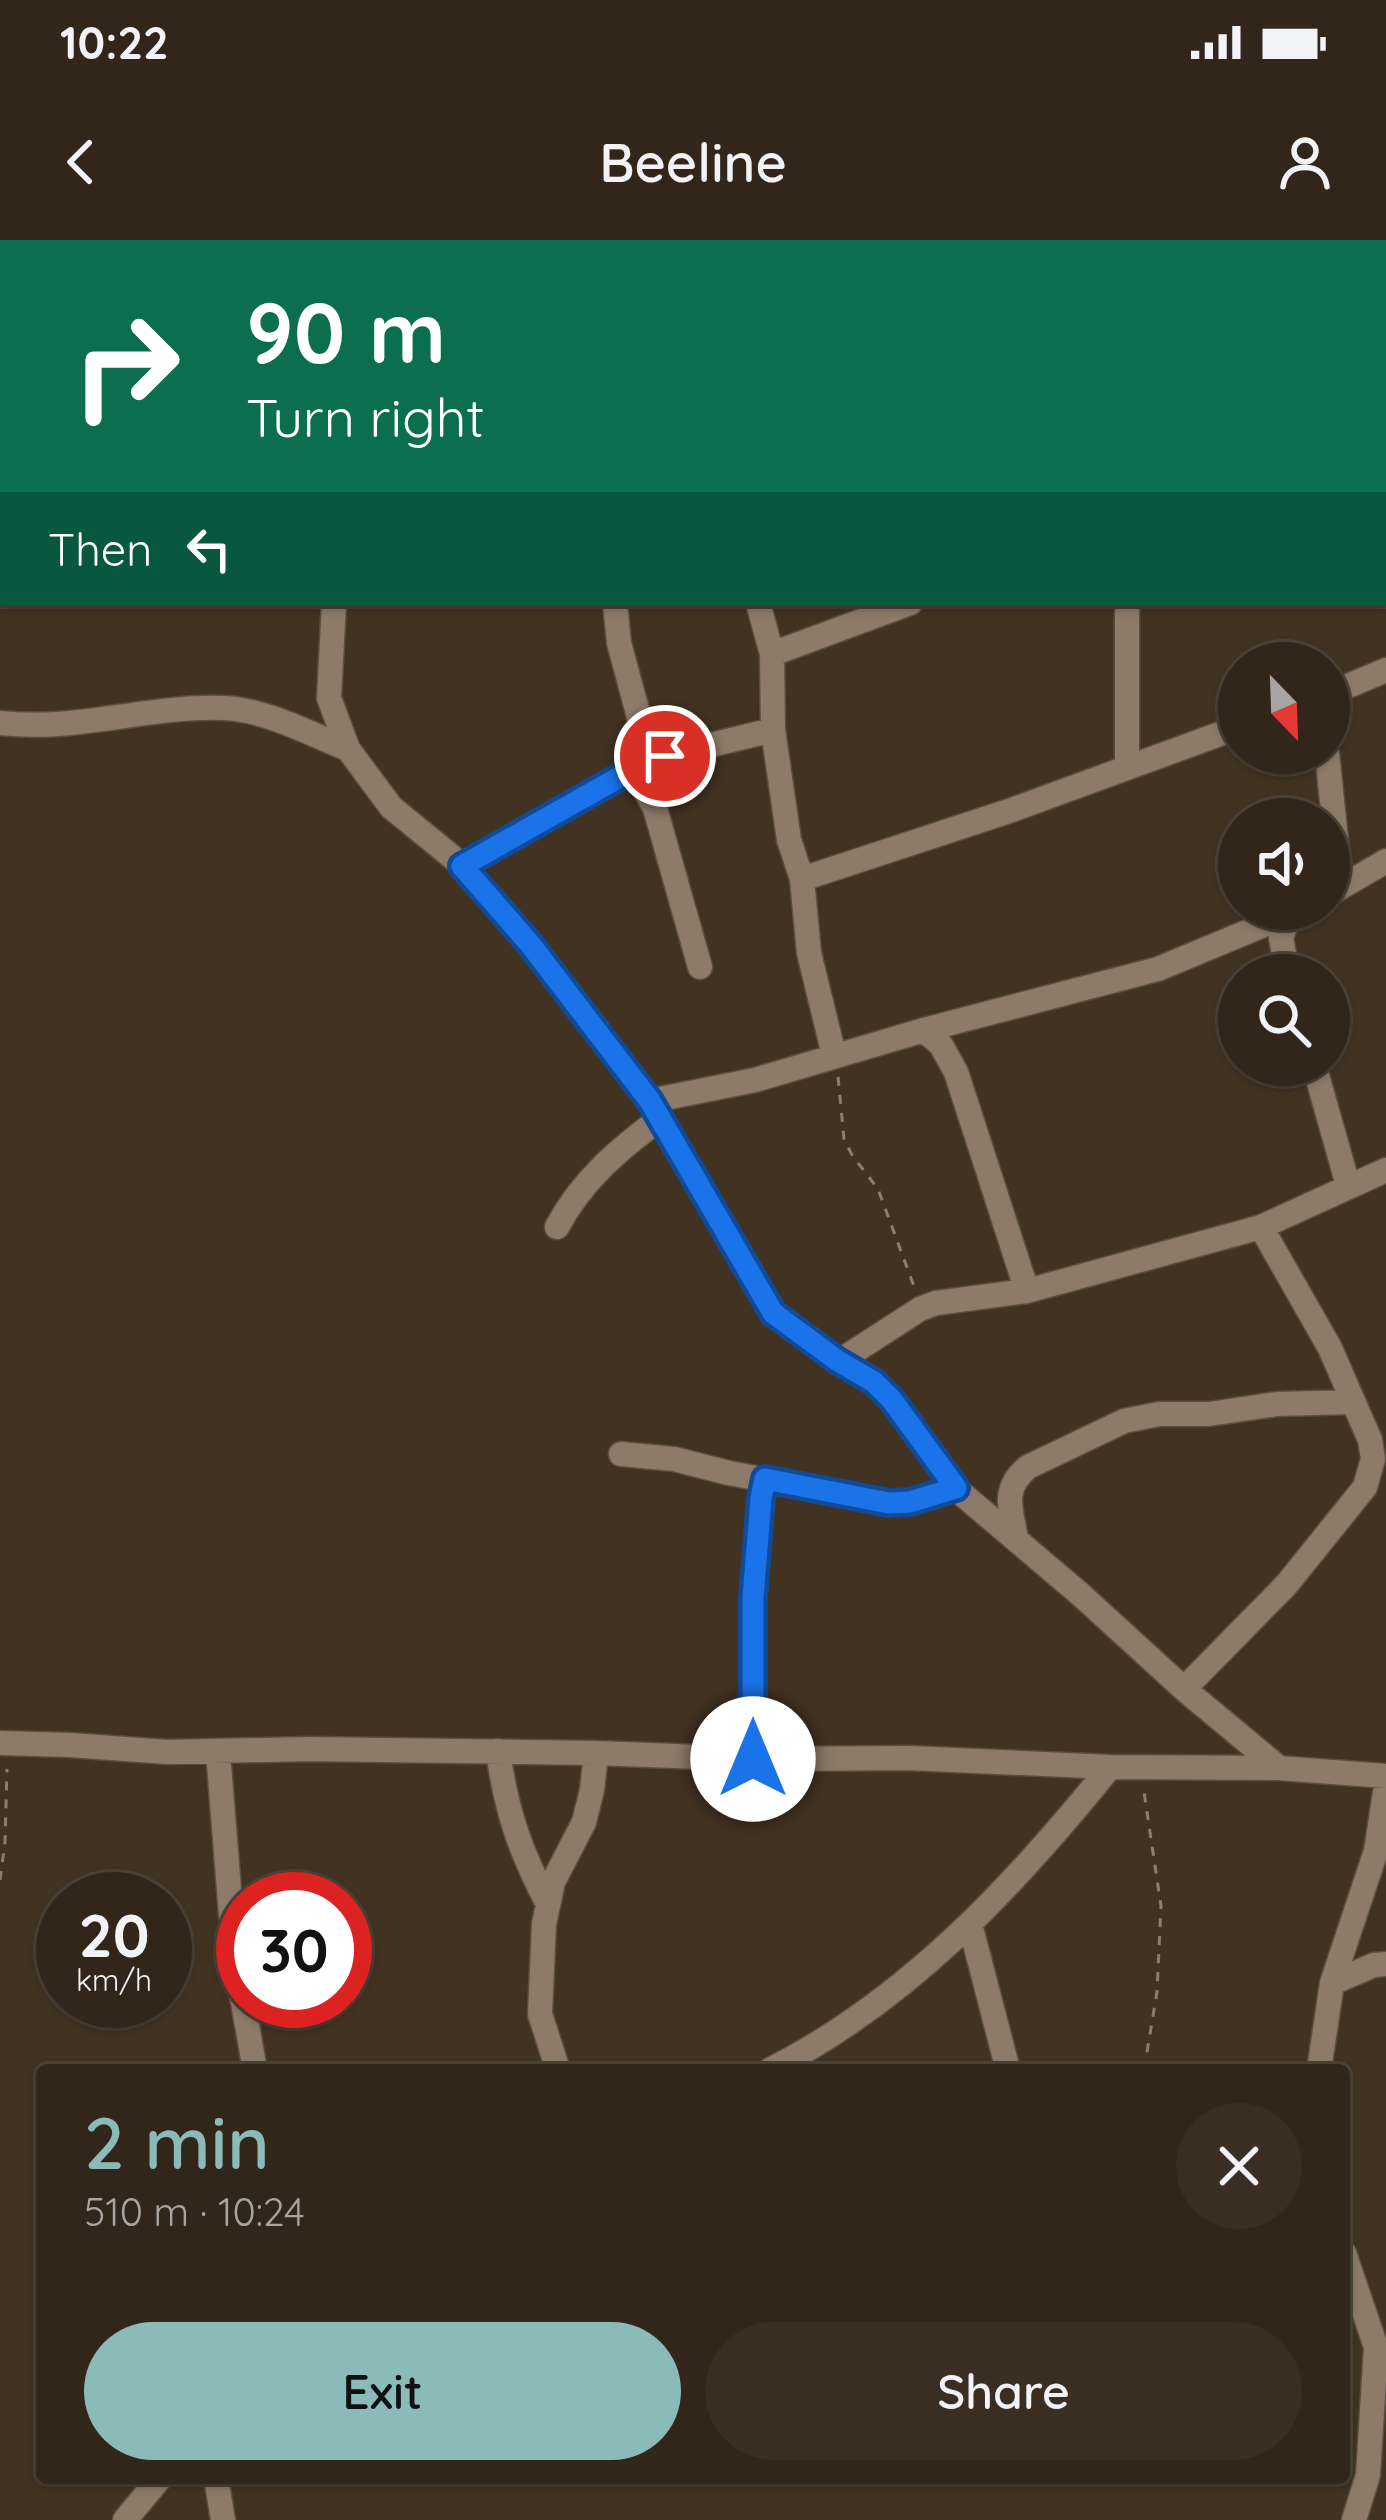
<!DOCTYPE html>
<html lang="en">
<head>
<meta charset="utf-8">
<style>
  :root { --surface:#32261a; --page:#3a2e23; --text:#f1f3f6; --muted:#a8a5a2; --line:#4d4339; --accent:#8bbbb9 }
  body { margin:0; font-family:Quicksand,sans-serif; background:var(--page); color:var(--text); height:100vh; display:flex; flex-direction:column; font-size:45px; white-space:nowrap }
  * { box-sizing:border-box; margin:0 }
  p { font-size:39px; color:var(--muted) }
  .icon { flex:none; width:66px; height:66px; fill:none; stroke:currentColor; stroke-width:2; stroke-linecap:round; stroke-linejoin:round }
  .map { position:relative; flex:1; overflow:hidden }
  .details { position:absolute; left:36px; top:1824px; width:1314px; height:420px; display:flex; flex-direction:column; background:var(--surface); border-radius:12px; box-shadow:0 3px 9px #0004,0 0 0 3px var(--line) }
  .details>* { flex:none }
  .guide { position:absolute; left:0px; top:0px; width:1386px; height:366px; box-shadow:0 3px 9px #0004,0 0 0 3px var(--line); background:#0b6e4f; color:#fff; overflow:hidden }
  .needle { width:78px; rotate:157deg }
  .fabs { position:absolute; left:1218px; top:402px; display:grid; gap:24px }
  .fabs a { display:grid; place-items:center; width:132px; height:132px; border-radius:50%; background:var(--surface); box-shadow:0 3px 9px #0004,0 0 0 3px var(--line); font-size:60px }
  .speed { position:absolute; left:36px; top:1632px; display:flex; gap:24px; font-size:60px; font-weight:700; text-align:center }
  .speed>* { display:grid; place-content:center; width:156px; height:156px; border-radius:50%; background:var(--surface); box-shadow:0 3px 9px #0004,0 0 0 3px var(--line); line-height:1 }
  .speed small { font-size:30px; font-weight:400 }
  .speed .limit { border:18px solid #d22; background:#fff; color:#111 }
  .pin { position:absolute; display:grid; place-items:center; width:102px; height:102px; color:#fff; margin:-51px; border:6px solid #fff; border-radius:50%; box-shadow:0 3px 12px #0007 }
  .me { position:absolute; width:132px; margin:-66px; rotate:0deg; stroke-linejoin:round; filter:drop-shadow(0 0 9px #0008) }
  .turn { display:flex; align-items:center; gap:42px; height:252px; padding:0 48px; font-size:54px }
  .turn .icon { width:156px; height:156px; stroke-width:2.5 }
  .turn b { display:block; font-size:84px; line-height:102px }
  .then { display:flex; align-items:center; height:114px; padding:0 48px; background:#0003; gap:24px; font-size:45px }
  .round { display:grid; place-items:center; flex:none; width:126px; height:126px; border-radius:63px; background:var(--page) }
  .head { display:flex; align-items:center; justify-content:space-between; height:204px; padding:0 48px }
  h1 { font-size:72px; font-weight:600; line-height:90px; color:var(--accent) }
  .button { display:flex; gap:24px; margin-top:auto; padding:24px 48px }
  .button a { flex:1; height:138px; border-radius:72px; background:var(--accent); color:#111; font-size:48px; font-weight:600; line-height:138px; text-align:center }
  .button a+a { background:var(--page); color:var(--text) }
  .status { display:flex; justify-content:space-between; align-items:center; height:84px; padding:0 60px; background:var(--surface); direction:ltr }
  .status svg { height:33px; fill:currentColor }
  header { display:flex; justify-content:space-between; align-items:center; height:156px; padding:0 48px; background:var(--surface); font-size:54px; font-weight:600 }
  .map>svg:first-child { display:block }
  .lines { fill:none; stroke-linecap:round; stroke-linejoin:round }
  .minor-casing { stroke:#5b4d40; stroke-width:27 }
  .path { stroke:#8c7e70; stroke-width:3; stroke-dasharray:9 9; stroke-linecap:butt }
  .minor { stroke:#8d7a69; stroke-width:24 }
  .route-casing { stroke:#114b97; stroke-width:30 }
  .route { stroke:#1a73e8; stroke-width:21 }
</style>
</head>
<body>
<div class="status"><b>10:22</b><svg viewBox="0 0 49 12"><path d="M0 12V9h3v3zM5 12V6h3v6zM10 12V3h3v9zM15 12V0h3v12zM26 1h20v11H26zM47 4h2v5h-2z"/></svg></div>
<header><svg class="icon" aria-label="back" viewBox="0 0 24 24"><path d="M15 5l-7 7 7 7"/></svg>Beeline<svg class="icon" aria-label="person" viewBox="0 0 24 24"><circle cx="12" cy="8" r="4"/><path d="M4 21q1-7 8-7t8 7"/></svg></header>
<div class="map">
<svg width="1386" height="2280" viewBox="0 0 1386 2280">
  <rect width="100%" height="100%" fill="#423222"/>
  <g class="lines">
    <g class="minor-casing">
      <path id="minor" d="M141 0V3
        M400 0V3
        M530 0V3
        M682 0V3
        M895 0 897 3
        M1144 0 1145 3
        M0 224H3
        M1383 258H1386
        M334 363 329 458 348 509 391 567 462 625 529 704 650 861 774 1073 838 1122 874 1142 892 1160 955 1248 1080 1354 1184 1449 1279 1528
        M758 363 772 414 773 490 789 600 802 639 809 713 834 815
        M1127 363V526
        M772 414 910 363
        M1329 454 1386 430
        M0 483C75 492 149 465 224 468 267 470 308 493 348 509
        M1327 513 1341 647
        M641 525 665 516 773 490
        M634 531 655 568 700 727
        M462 625 641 525 643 492 619 403 615 363
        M802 639 1009 571 1239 487
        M1331 653 1386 621
        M1288 735 1281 698 1289 676
        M924 790 941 805 956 832 1027 1051
        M1314 825 1348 945
        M650 861 755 840 924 790 1158 729 1302 669
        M557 987C582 940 619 909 661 878
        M838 1122 920 1069 936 1063 1027 1051 1261 987 1386 930
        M621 1214 674 1219 729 1233 889 1263 910 1262 955 1248
        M1016 1299C1011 1269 1001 1249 1028 1227L1124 1181 1159 1174H1209L1277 1164 1353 1162
        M1184 1449 1287 1344 1365 1247 1373 1219 1370 1200 1330 1108 1261 987
        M0 1503 70 1505 167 1512 309 1509 596 1513 753 1519 909 1518 1110 1527 1279 1528 1386 1536
        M498 1511C506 1570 520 1611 548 1664
        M218 1512 234 1712 255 1830
        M753 1519V1358L761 1258 765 1239
        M970 1684 1008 1830
        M1332 1743 1374 1725 1386 1724
        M558 1830 540 1774 544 1684 553 1642 584 1582 592 1550 596 1513
        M770 1830C908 1760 1014 1646 1110 1527
        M1319 1830 1332 1743 1376 1611 1386 1546
        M1344 2013 1376 2107 1368 2235 1354 2280
        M216 2238 223 2280
        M125 2280 160 2238"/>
    </g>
    <path class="path" d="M838 837 844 899 852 915 878 949 915 1049
      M0 1640 5 1602 7 1529
      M1144 1830 1157 1752 1161 1666 1144 1552"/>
    <use href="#minor" class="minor"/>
  </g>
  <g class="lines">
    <g class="route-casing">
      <path id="route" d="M665 516 641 525 462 626 530 704 650 861 773 1073 838 1121 874 1142 892 1160 956 1248 910 1262 889 1263 765 1239 761 1258 753 1358V1519"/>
    </g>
    <use href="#route" class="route"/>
  </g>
</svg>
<div class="fabs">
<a><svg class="needle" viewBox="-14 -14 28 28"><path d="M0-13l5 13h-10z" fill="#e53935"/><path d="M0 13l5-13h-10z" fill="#a8a5a2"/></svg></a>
<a><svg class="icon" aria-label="sound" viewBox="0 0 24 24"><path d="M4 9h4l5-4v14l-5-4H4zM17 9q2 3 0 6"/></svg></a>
<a><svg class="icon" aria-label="search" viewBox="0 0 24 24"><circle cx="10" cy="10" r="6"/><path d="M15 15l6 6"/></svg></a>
</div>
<div class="speed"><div>20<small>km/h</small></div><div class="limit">30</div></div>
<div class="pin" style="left:665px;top:516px;background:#d93025"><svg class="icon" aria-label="arrive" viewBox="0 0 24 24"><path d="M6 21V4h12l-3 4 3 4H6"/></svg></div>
<svg class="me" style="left:753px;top:1519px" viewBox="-20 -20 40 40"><circle r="19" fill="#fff"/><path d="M0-13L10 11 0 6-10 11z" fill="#1a73e8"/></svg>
<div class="guide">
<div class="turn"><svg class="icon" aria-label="right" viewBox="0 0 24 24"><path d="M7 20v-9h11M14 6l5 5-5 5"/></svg><div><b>90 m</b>Turn right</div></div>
<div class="then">Then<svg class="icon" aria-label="left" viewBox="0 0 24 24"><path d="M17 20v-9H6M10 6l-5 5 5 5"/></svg></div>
</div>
<section class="details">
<div class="head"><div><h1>2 min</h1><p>510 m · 10:24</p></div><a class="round"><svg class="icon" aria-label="close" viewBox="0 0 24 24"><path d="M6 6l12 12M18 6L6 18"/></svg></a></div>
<div class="button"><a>Exit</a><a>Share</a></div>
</section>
</div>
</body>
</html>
